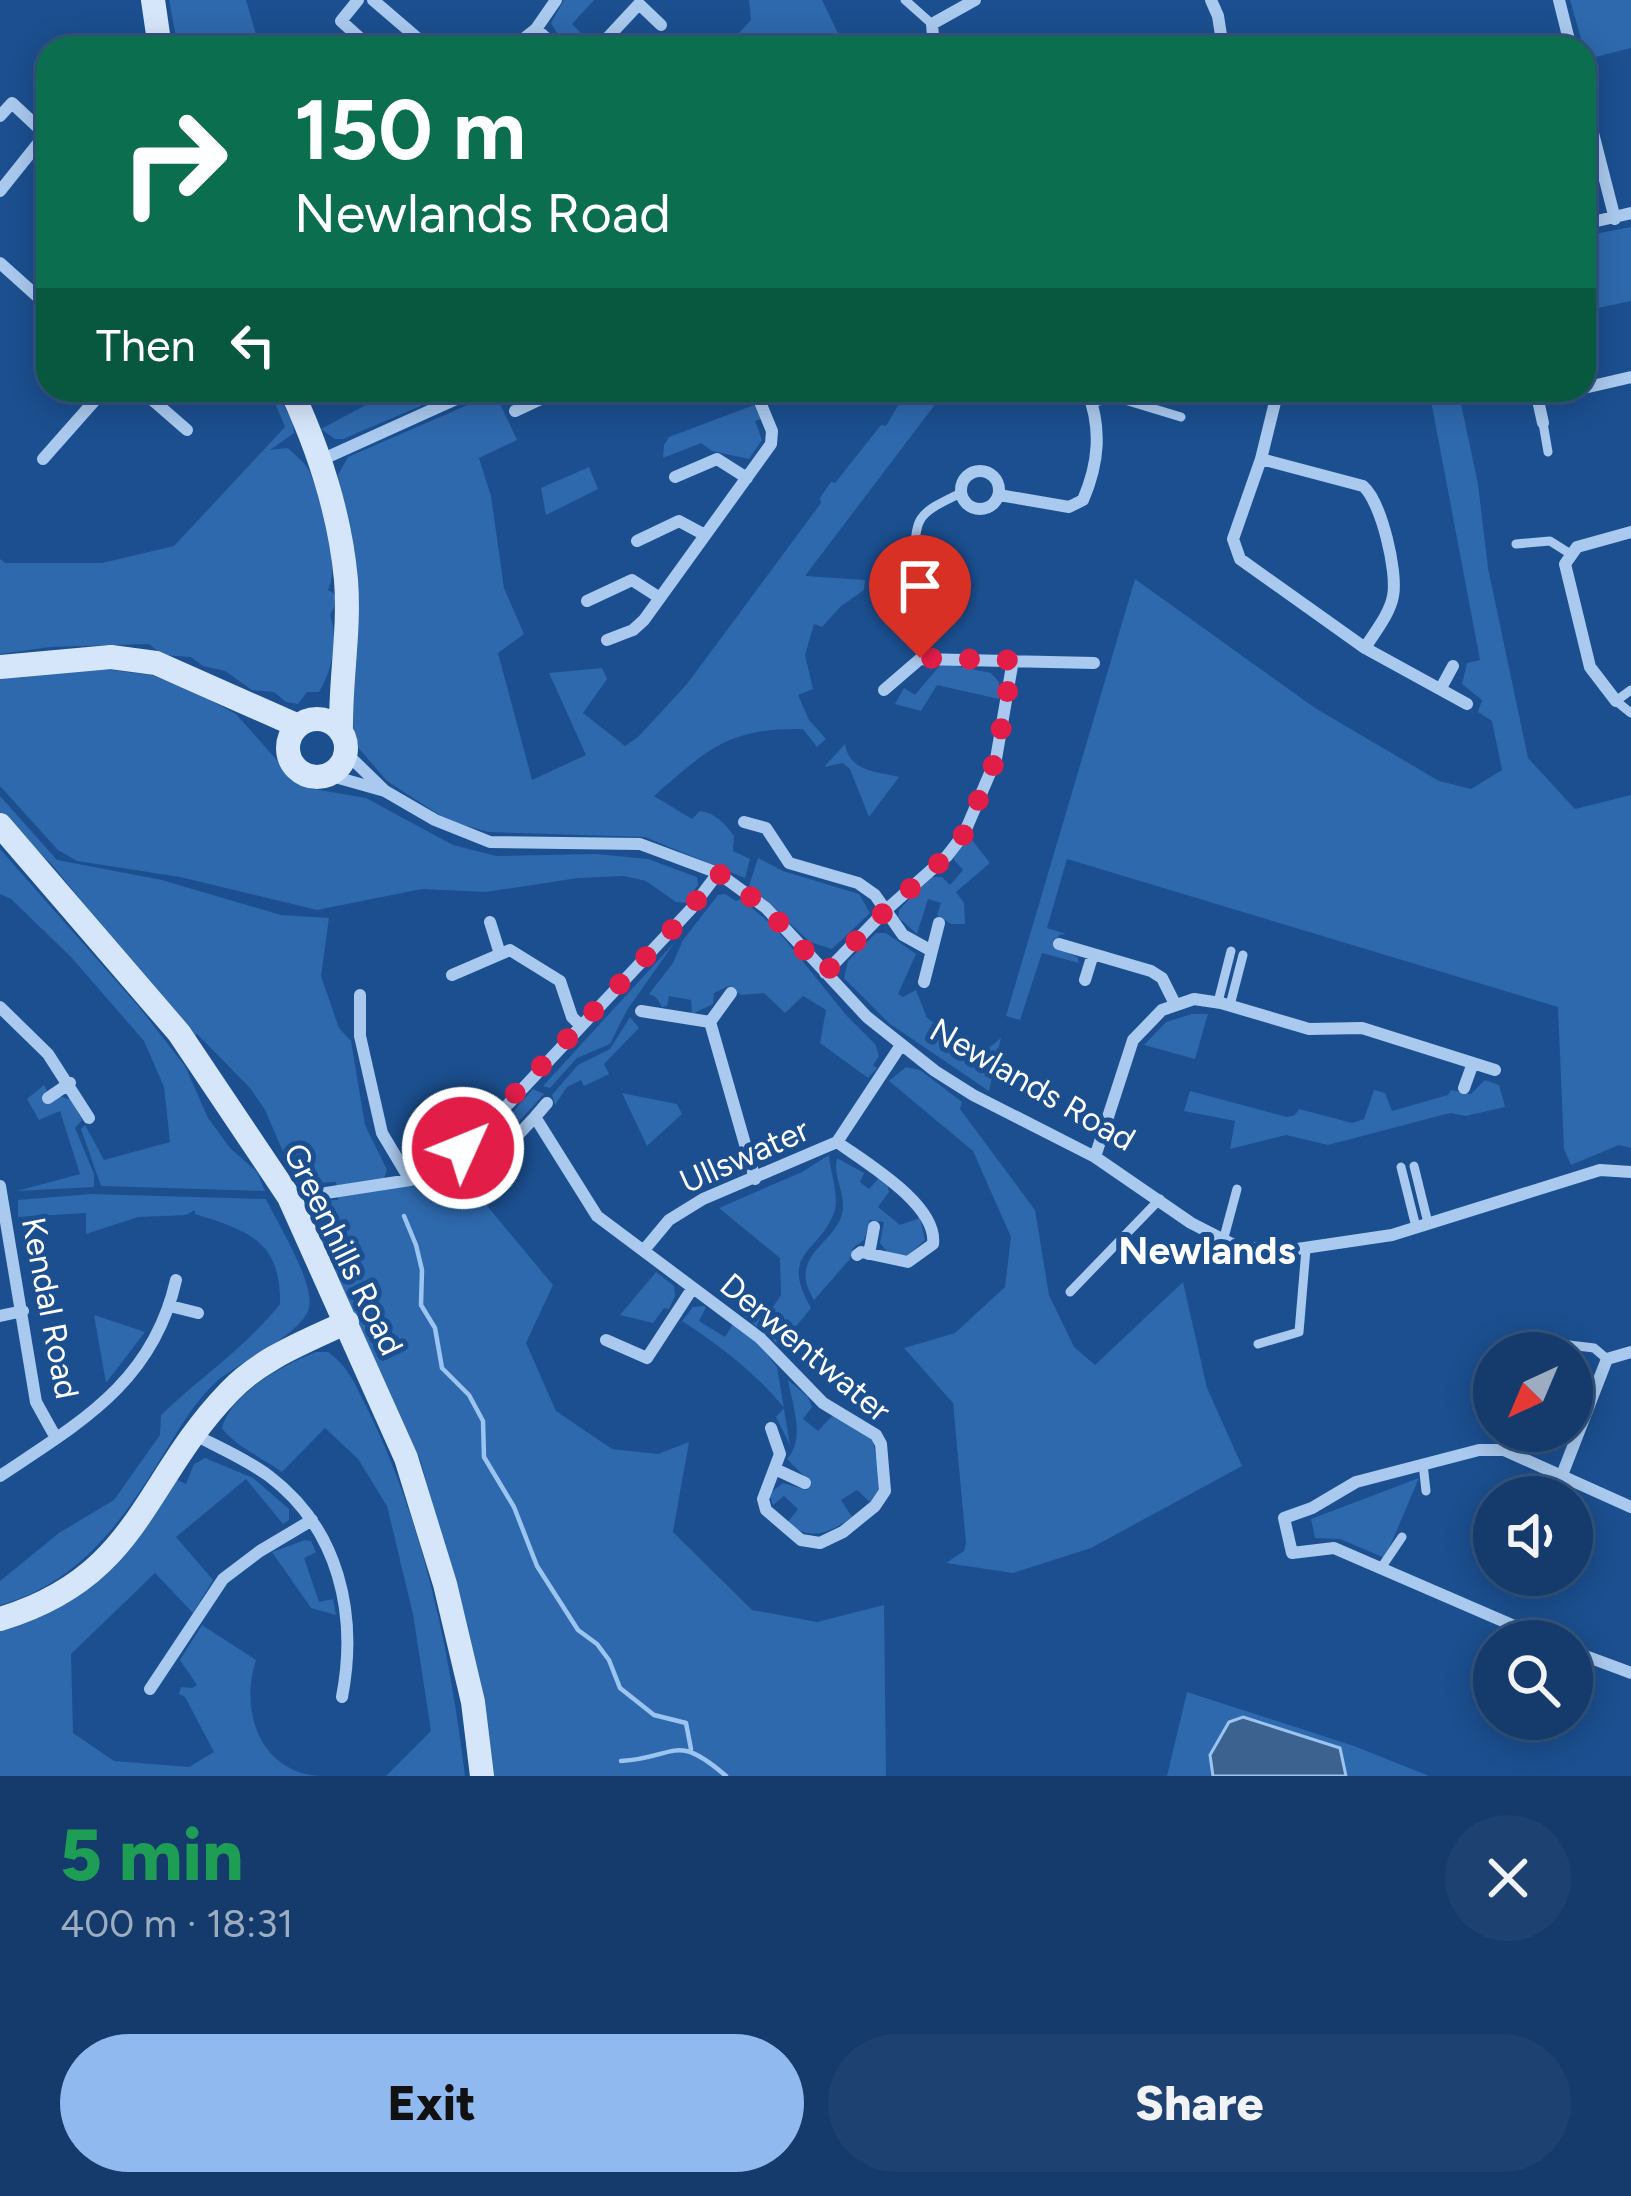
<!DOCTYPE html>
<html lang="en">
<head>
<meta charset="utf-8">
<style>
  :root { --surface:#143b6b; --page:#1d4271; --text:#f1f3f6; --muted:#9dadc1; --line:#33557e; --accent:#90b9f0 }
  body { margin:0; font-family:Figtree,sans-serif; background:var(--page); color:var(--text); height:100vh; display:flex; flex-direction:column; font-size:45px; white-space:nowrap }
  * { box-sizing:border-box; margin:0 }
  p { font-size:39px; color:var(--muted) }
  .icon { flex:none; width:66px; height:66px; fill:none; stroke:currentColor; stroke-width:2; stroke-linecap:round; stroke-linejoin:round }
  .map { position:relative; height:1776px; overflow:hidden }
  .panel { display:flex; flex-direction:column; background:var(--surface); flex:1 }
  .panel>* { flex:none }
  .banner { position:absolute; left:36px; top:36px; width:1560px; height:366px; border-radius:36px; box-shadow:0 6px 30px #0003,0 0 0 3px var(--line); background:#0b6e4f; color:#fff; overflow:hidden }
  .needle { width:78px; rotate:224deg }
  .controls { position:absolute; left:1473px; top:1332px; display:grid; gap:24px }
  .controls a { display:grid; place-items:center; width:120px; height:120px; border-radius:50%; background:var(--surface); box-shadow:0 6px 30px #0003,0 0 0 3px var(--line); font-size:60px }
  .pin { position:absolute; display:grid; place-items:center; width:102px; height:102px; color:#fff; margin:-123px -51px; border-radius:50% 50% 50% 0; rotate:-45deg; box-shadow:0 0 12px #0007 }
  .pin .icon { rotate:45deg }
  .me { position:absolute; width:132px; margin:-66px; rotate:46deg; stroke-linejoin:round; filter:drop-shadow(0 0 9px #0008) }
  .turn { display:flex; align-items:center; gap:42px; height:252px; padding:0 60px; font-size:54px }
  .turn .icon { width:156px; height:156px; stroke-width:2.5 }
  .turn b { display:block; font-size:84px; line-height:102px }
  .then { display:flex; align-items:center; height:114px; padding:0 60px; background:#0003; gap:24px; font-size:45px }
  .round { display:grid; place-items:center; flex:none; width:126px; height:126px; border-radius:63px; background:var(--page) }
  .overview { display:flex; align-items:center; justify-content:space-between; height:204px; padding:0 60px }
  h1 { font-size:72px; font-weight:800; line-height:90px; color:#1e9e55 }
  .cta { display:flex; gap:24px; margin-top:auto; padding:24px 60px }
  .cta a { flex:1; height:138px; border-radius:72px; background:var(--accent); color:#111; font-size:48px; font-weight:800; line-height:138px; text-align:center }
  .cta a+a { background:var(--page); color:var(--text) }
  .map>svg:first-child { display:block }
  .green { fill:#2e69ad }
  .water { fill:#3c6290; stroke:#9cc4f0; stroke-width:3 }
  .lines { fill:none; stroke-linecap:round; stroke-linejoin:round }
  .stream { stroke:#9cc4f0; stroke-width:4.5 }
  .lane { stroke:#a9c9ee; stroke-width:9 }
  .street { stroke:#a9c9ee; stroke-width:12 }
  .secondary { stroke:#d6e6fa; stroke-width:24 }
  .route { stroke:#e11d48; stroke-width:21; stroke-dasharray:0 37.8 }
  .labels { text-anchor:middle; stroke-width:10; stroke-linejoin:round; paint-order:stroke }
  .street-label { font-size:33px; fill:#fff; stroke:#1b4f8f }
  .quarter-label { font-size:39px; font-weight:bold; fill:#fff; stroke:#1b4f8f }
</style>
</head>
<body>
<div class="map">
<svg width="1631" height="1776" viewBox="0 0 1631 1776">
  <rect width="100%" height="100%" fill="#1b4f8f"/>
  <path class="green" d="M169 0H246L260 48H178Z
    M564 0H594L572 24 592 44 574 48 564 45 551 23Z
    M749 0H822L845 48H725L751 20Z
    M1570 0H1631V48L1587 59Z
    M1631 227V301L1584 311V236Z
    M394 390 451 393 343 439H335L321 429Z
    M907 390H946L805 576 865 580 864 590 841 606 822 627 814 624 805 655 813 689 798 695 809 720 826 739 817 747 803 729C728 728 708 749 654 796L692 819 700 811C716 813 725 824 734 836L733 851 750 859 745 878 645 837 488 832 447 820 387 781 356 745 348 707 357 595 338 475 348 457 495 393 517 440 479 458 491 496 504 588 524 634 498 653 532 780 586 755 549 673 602 668 607 679 583 713 625 746 638 737 687 684 821 503 820 498 831 482 835 483 881 425 886 426Z
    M1429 390H1458L1478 484 1488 568 1528 758 1575 809 1631 795V1148L1619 1145 1571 1165 1564 1149 1558 1007 1067 859 1047 928 1066 934 1059 935 1055 947 1077 957 1079 963 1042 953 1020 1020 1006 1016 1135 579 1315 708 1439 781 1471 789 1502 770 1492 721 1478 712 1482 700 1462 684 1467 663 1480 660Z
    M280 398 293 423 294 433 270 450 288 448C294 455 304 461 308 469 321 494 341 564 328 590L336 595V604L330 615C339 640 332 670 319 692H307L298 704 286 702 274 692 252 690 225 671 203 666 191 657 163 655 149 644 50 647 0 654V559L5 563H102L174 546 285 427 275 403Z
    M754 405 761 419 755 421 762 440 749 459 712 451 701 443 663 458 664 445 669 437Z
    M589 467 598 489 546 515 541 488Z
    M942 663 991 673 999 682V699L937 685 921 711 895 704 904 688 915 695Z
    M80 666 151 675 195 692 236 714 291 776 308 788 366 798 453 845 496 856 596 854 648 859 697 877 698 885 685 903 676 902 646 881 624 876 578 878 486 892 422 889 317 910 180 877 77 861 58 850 0 786V677Z
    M845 744C850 772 875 771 899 777L869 817 850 769 843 763 824 767Z
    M0 796 57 860 162 880 281 915 329 918 321 976 339 1028 351 1041 365 1125 387 1170 382 1185 438 1166 442 1173 465 1161 487 1142 533 1089 544 1094 493 1150 505 1162 485 1187 488 1207 553 1285 526 1343 556 1411 612 1449 658 1454 689 1442 673 1532 752 1610 817 1622 884 1605 886 1776H490L481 1683 421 1462 304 1201 338 1200 336 1182 297 1184 265 1110 250 1088 197 1034 192 1037 54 867 0 812Z
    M972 840 990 863 956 892 964 903 965 924H951L937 915 941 903 928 899 917 934 898 917 899 910 930 877H942L950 885 963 870 954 860V852L963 841Z
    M0 849 139 1007 185 1066 208 1118 230 1148 257 1172 265 1191 101 1186 81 1129 85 1125 104 1160 170 1142 164 1087 144 1041 71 957 11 899 0 894Z
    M758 858 783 871 859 894 870 913 832 949 810 942 749 886Z
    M725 894 736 901 741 899 775 927 846 1015 875 1044 879 1056 873 1065 877 1068 868 1078 820 1043 826 1010 803 996 785 1013 764 993 741 995 729 986 714 993 713 1004 692 1014 691 1000 669 996 667 1006 662 1007 656 997 649 994 673 963 683 940 718 895Z
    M876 933H886L916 954 898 994 903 997 916 990 927 1018 980 1055 1001 1038 989 1091 890 1024 844 978 848 961Z
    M675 942 627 1010 610 1044 577 1058 550 1088 543 1086Z
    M1192 1014H1208L1195 1059 1144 1045 1166 1022Z
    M630 1017 639 1028 604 1064 609 1074 584 1086 581 1080 567 1087 555 1105 552 1095 578 1065 610 1049Z
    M906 1067 920 1070 962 1102 960 1109 1035 1210 1049 1295 1074 1347 1095 1365 1183 1282 1207 1388 1242 1466 1091 1548 1013 1573 946 1563 964 1551 966 1543 953 1403 904 1348 955 1333 1005 1287 1011 1237 973 1151 889 1081Z
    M1485 1080 1499 1085 1505 1107 1466 1116 1450 1113 1328 1145 1286 1135 1230 1149 1235 1121 1184 1111 1190 1091 1287 1117 1295 1115 1299 1109 1352 1123 1364 1119 1374 1090 1385 1093 1392 1111 1448 1095 1451 1090 1471 1094Z
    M44 1085 47 1090 42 1096 48 1103 60 1096 71 1100 82 1120 75 1128 94 1174V1187L17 1191 80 1174 60 1111 39 1120 27 1099Z
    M622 1093 677 1104 682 1114 647 1146Z
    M829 1155C830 1172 840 1197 834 1213 818 1254 779 1252 811 1308L780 1346 743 1315 750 1305 758 1309 773 1307 781 1295 780 1258 719 1208 802 1172Z
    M837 1158 864 1173 860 1182 869 1189 879 1178 887 1183 889 1192 878 1207 900 1225 920 1218 925 1240 907 1256 888 1253 880 1243 884 1222 870 1220 864 1240 853 1248 850 1259 814 1300C784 1253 843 1242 843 1206 843 1188 833 1176 837 1158Z
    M91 1194 266 1199C278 1224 315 1283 309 1308 302 1335 238 1362 217 1381 194 1402 179 1429 163 1455 122 1522 79 1583 0 1605V1581L59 1533 114 1500 160 1435 161 1415C202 1376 244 1349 280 1304 281 1241 249 1231 195 1214V1210L186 1215 138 1217 86 1234V1213L18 1217V1200Z
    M656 1272 674 1286 675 1296 669 1309 664 1308 653 1323 620 1315Z
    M703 1306 706 1307 699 1321 725 1337 733 1324 755 1340 777 1367 790 1445 776 1417 784 1408C755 1372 720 1346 682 1321L693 1307Z
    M94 1315 145 1332 106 1383Z
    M316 1352H328C350 1367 357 1389 369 1412 424 1526 450 1651 465 1776H386L431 1731 413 1614 387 1506 358 1459 325 1428 282 1472C265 1459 233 1445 222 1428 231 1393 283 1365 316 1352Z
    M788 1380 808 1397 812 1407 803 1419 818 1431 834 1414 873 1440 880 1484 878 1496 870 1502 857 1490 841 1500 852 1517C831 1532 810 1543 788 1522L798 1509 784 1496 773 1505 769 1494 783 1483 807 1490 812 1484 787 1459C806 1439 792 1404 788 1380Z
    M205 1458 253 1478 289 1509V1520L283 1524 246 1479 176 1537 213 1580 193 1613 155 1573 71 1654 73 1733 114 1761 189 1767 214 1752 185 1697 179 1694 181 1687 192 1688 197 1685 180 1660 202 1625 256 1660C239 1712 261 1772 319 1776H0V1631L144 1529 177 1480 186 1484 194 1464Z
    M1419 1478 1385 1558 1340 1539 1315 1538 1311 1519Z
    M305 1540 311 1541 316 1552 304 1558 319 1602 333 1599 336 1615 311 1608 272 1552Z
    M1187 1692 1354 1746 1429 1776H1167Z"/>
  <path class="water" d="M1243 1717 1340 1748 1346 1776H1213L1210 1755 1229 1722Z"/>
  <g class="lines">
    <path class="stream" d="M404 1216 416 1245 422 1270 421 1305 435 1328 442 1368 469 1395 483 1421 484 1457 514 1507 537 1566 578 1630 597 1644 609 1660 620 1688 654 1715 686 1723 691 1749
      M621 1761C677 1758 674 1731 726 1776"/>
    <path class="lane" d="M905 0 932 24
      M1092 403 1115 397 1181 417
      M1543 423 1548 452
      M1516 544 1550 541 1569 553
      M915 567C915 516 915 515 961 493
      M1631 690 1616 701 1631 713
      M1218 1002 1231 951
      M1230 1005 1243 955
      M1414 1166 1428 1223
      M1401 1167 1416 1227
      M1223 1241 1237 1189
      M1070 1292 1160 1199
      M1258 1344 1299 1332 1306 1249
      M1561 1344 1594 1348 1607 1359
      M1423 1464 1426 1491
      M1381 1568 1402 1537"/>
    <path class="street" d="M358 0 341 21 371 48
      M373 0 429 48
      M1211 0 1218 16 1223 48
      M1559 0 1571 48
      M536 29 557 48
      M512 48 536 29 556 0
      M598 48 639 4 661 25
      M934 48 932 24 975 0
      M1584 98 1615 219
      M0 116 12 103 44 133
      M0 191 48 131
      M1584 224 1631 213
      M0 263 48 306
      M1584 388 1631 377
      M141 390 187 430
      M1278 390 1261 459 1233 539 1240 559 1365 648 1467 704
      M1536 391 1543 423
      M1538 395 1572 390
      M515 411 560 390
      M43 459 104 390
      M1261 459 1363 486C1381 501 1398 572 1393 596 1390 614 1374 633 1365 648
      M321 460 476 390
      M961 490a19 19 0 1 1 38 0a19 19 0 1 1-38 0Z
      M675 477 717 459 747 478
      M999 495 1069 507 1083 500C1099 463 1102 428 1087 390
      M637 541 679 521 705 535
      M587 601 632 580 660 598
      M607 640 633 630 644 620 771 444 772 431 755 390
      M1441 688 1453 666
      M884 690 920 659 1094 663
      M1616 701 1590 667 1565 564 1577 547 1631 532
      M346 753 384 790
      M328 775 385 791 435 820 490 842 640 844 718 873 766 908 867 1017 935 1071 973 1095 1095 1157 1191 1223 1234 1245 1277 1252 1392 1235 1600 1170 1631 1172
      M744 822 766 828 789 863 858 883 875 895 903 935 930 950
      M490 922 500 954
      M1059 944 1151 971 1162 978 1175 1004
      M825 973 886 910 947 856 964 834 996 759 1013 660
      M452 975 510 950 560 981 572 1017 581 1026
      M1085 980 1093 954
      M924 982 939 923
      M360 995V1036L382 1133 410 1180
      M0 1007 48 1054 89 1118
      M641 1011 710 1022 755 1179
      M710 1022 731 993
      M1464 1088 1473 1063
      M48 1098 70 1083
      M535 1117 547 1103
      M837 1142C866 1163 938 1205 933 1244L908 1262 861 1252 857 1255
      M501 1153 535 1117 597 1216 760 1338 823 1403 876 1435 881 1444 885 1491 875 1506 843 1532 820 1543 801 1540 766 1510 763 1499 780 1454 771 1428
      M1095 1157 1133 1040 1162 1010 1194 999 1221 1003 1309 1029 1362 1028 1495 1070
      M0 1186 36 1402 56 1438
      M326 1193 410 1180 443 1164 483 1131 691 909 718 873
      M644 1250 669 1220 703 1199 837 1142 901 1045
      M869 1254 874 1227
      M170 1306 198 1313
      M0 1316 23 1311
      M606 1340 647 1358 692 1289
      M195 1435C220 1448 246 1459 269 1476 339 1529 358 1614 342 1697
      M775 1469 805 1483
      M1562 1475 1607 1359 1631 1352
      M0 1476C81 1422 153 1382 176 1280
      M1549 1641 1334 1548 1292 1553 1284 1518 1312 1508 1356 1482 1479 1450H1504L1631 1507
      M1572 1651 1631 1673
      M150 1689 223 1579 260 1551 312 1520"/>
    <path class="secondary" d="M153 0 160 48
      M291 390C319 450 340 514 346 580 350 630 340 681 341 732
      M0 667 111 657 156 663 296 725
      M288 748a29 29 0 1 1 58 0a29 29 0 1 1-58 0Z
      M0 825 179 1033 289 1197 406 1458 445 1584 473 1702 482 1776
      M0 1619C140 1577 142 1482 229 1392 261 1358 305 1342 347 1322"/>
  </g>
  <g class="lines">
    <path class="route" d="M463 1148 683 918 718 873 766 908 825 973 886 910 947 856 964 834 996 759 1013 660 920 658"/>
  </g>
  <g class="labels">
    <g class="street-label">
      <text transform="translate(1033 1084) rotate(30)" y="12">Newlands Road</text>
      <text transform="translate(744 1155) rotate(-24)" y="12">Ullswater</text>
      <text transform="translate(344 1249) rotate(64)" y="12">Greenhills Road</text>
      <text transform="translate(51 1308) rotate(79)" y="12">Kendal Road</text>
      <text transform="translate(806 1347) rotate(40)" y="12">Derwentwater</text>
    </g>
    <g class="quarter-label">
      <text x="1207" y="1264">Newlands</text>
    </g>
  </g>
</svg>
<div class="controls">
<a><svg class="needle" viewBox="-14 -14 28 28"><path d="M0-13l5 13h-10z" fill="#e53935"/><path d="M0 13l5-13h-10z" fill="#9dadc1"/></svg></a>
<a><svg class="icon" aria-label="sound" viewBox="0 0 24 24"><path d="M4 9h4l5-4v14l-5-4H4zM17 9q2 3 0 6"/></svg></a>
<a><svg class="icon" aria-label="search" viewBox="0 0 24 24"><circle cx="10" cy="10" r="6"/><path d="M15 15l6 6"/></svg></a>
</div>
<div class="pin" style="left:920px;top:658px;background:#d93025"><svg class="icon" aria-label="arrive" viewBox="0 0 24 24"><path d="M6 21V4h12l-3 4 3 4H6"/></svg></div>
<svg class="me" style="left:463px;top:1148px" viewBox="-20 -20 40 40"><circle r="17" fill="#e11d48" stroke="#fff" stroke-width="3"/><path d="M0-11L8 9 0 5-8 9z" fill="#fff"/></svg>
<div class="banner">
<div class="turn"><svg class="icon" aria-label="right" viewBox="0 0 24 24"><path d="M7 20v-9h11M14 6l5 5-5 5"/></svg><div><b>150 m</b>Newlands Road</div></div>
<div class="then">Then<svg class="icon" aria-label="left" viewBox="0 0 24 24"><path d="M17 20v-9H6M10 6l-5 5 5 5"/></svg></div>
</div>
</div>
<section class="panel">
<div class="overview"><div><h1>5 min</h1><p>400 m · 18:31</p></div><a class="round"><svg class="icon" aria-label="close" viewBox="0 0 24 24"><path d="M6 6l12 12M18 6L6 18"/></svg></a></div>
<div class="cta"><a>Exit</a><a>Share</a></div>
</section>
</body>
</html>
